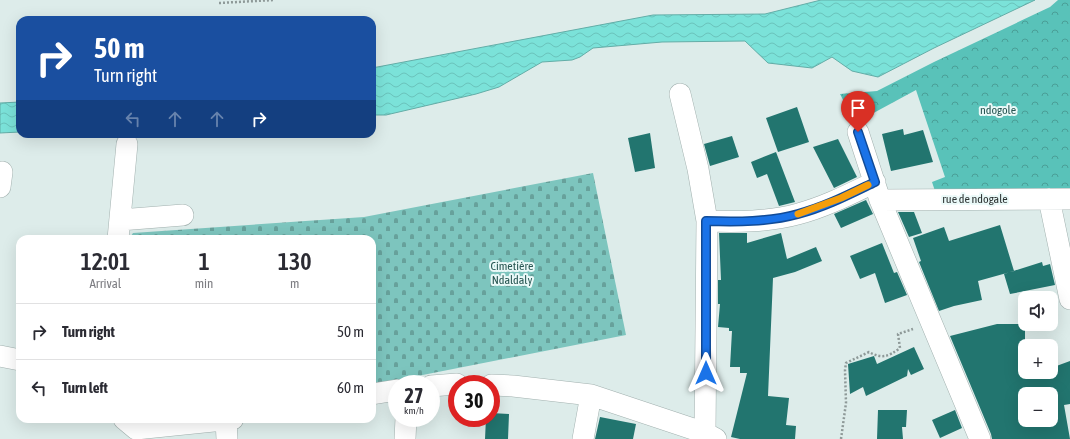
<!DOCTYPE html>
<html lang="en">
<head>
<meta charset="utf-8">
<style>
  :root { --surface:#fff; --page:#f2f2f3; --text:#2b2b33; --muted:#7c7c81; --line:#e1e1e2 }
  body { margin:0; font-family:"Asap Condensed",sans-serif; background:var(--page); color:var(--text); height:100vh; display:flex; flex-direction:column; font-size:15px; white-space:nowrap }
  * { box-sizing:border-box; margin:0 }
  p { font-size:13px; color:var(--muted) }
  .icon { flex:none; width:22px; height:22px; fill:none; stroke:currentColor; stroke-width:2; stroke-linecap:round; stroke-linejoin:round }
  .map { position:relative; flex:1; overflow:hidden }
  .panel { position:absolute; left:16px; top:235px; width:360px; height:188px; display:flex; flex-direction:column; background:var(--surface); border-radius:12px; box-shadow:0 4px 16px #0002 }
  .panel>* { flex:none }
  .top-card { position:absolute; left:16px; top:16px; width:360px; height:122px; border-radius:12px; box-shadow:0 4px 16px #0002; background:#1a4fa0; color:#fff; overflow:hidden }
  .buttons { position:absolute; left:1018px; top:291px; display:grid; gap:8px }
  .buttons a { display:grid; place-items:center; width:40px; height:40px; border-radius:8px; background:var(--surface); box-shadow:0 4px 16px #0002; font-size:20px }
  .speed { position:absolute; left:388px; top:375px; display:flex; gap:8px; font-size:20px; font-weight:700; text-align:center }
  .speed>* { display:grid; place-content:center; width:52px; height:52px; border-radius:50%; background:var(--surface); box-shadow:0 4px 16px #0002; line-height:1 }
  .speed small { font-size:10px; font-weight:400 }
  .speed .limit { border:6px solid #d22; background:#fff; color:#111 }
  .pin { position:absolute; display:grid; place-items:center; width:34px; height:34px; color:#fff; margin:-41px -17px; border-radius:50% 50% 50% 0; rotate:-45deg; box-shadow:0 0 4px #0007 }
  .pin .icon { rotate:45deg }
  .me { position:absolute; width:44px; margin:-22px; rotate:0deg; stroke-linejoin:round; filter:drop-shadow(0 0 3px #0008) }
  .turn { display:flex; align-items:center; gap:14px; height:84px; padding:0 12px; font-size:18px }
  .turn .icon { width:52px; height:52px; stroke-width:2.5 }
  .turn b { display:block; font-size:28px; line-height:34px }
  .lanes { display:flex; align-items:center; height:38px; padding:0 12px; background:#0003; justify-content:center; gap:20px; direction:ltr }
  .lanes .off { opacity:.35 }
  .eta { display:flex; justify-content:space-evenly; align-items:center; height:68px; text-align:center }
  .eta b { font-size:24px; font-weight:600; line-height:28px }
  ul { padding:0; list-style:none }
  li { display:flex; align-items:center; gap:12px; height:56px; padding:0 12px; border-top:1px solid var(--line) }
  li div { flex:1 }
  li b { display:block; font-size:15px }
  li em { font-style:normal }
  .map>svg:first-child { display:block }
  .forest { fill:url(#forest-crowns) }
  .cemetery { fill:url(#cemetery-stones) }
  .water { fill:url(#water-waves); stroke:#63ada7 }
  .building { fill:#22756f; fill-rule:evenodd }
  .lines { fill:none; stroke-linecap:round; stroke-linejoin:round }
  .minor-casing { stroke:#a2b1af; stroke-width:22 }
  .path { stroke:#8e9998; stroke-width:2.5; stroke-dasharray:2 2; stroke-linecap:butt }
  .minor { stroke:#fff; stroke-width:21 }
  .route-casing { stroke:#114b97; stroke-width:10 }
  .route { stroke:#1a73e8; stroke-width:7 }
  .slow { stroke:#f59e0b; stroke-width:7 }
  .labels { text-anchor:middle; stroke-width:4; stroke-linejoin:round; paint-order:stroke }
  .park-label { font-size:12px; fill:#265551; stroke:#eaf9f8 }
  .street-label { font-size:12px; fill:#2b3131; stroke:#eaf9f8 }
</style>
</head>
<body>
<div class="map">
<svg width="1070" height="439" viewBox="0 0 1070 439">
  <defs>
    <pattern id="forest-crowns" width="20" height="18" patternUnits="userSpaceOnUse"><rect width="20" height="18" fill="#59c2b9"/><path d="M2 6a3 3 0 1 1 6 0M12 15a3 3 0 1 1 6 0" fill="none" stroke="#4a9e97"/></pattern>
    <pattern id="cemetery-stones" width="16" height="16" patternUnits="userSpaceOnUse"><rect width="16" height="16" fill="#7dc5be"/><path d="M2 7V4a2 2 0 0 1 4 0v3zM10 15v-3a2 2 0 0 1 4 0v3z" fill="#67a19b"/></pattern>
    <pattern id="water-waves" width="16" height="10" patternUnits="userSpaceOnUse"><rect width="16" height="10" fill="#7be2d9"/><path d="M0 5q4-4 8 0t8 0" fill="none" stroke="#6ac2bb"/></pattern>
  </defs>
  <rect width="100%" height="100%" fill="#ddecea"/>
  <path class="forest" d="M1058 0H1070V190L935 191 932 182 945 177 916 90 855 123 840 94 877 91 934 62 1050 7Z"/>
  <path class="cemetery" d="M593 173 626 335 372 385V239H129L133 233 364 217Z"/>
  <path class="water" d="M821 0H1035L934 48 878 77 852 71 832 57 812 68 768 63 745 41 662 42 593 48 580 57 572 60 542 62 499 87 476 94 386 115H372V68L653 15 765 14Z
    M20 102V132L0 133V103Z"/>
  <path class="building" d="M797 107 809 142 778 152 766 118Z
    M903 129 904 135 923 130 933 162 891 171 882 134Z
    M650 133 655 168 635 172 628 138Z
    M732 136 739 157 710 166 704 144Z
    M838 139 857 177 834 188 813 147Z
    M776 152 795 202 779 206 767 174 757 178 751 162Z
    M866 200 873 214 841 228 834 214Z
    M898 212H914L922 233 909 237Z
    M1000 225 1014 271 978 281 982 300 954 306 939 311 919 262 921 261 913 238 944 227 949 241Z
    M719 233H747V243L781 233 787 259 816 247 822 261 795 272 773 278 768 396 789 398 786 425 796 426 795 439H740L731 437 747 373H740V367H730L732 331H729V328L718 327 720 304H718V280H721Z
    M882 243 894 273 897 272 907 295 885 303 875 273 860 279 850 256Z
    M1042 262 1043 266 1050 264 1055 285 1010 294 1004 274Z
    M997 324H1025V377L1040 372H1051V368L1070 361V404L1064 405 1070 439H992L991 434 950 336ZM1025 394H1051V420H1025Z
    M914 347 924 369 911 375 908 369 907 376 866 396 863 387 850 394 848 364 874 356 877 364Z
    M878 410H907L906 427H902L903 439H877Z
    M955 410 962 428 940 438 932 420Z
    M491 413 509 414 508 439H485L486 418H491Z
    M600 417 636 424 633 439H595Z"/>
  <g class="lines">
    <g class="minor-casing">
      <path id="minor" d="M680 94 698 169 707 221 705 433
        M858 132 880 200 980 439
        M0 187 2 172
        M1049 199 1070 299
        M880 200 1070 199
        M120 220 183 215
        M707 221C737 222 769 222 798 214 825 207 850 194 875 182
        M118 239 127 144
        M0 356 20 360
        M491 385 513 386 591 395 705 433 716 439
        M431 386 457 384
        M372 394 397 390
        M124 419 136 429 233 419
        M226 420 227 439
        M405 439 406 418
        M583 439 591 395"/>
    </g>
    <path class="path" d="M219 3 274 0
      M841 439 846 403 845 370 846 363 869 352C882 359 888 357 900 348L898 334 913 329"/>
    <use href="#minor" class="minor"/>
  </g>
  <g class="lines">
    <g class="route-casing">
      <path id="route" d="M706 373V221C737 222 769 222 798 214 825 207 850 194 875 182L858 132"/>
    </g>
    <use href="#route" class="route"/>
    <path class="slow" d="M798 214 841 198 868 185"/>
  </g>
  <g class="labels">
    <g class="park-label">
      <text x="998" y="114">ndogole</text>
      <text x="512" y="270">Cimetière<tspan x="512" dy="14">Ndaldaly</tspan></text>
    </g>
    <g class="street-label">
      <text x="975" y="203">rue de ndogale</text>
    </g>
  </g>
</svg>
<div class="buttons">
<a><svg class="icon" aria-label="sound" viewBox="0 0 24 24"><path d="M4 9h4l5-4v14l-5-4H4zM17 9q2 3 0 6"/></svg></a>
<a>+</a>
<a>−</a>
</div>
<div class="speed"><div>27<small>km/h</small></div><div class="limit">30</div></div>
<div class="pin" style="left:858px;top:132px;background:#d93025"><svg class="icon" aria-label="arrive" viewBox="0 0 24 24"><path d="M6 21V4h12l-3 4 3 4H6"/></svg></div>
<svg class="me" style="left:706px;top:373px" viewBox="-20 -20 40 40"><path d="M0-17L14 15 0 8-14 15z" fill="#1a73e8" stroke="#fff" stroke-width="4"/></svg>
<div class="top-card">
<div class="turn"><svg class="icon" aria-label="right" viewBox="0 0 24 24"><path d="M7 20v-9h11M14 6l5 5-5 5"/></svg><div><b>50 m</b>Turn right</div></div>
<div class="lanes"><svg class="icon off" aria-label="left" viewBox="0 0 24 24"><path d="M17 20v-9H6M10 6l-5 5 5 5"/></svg><svg class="icon off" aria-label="ahead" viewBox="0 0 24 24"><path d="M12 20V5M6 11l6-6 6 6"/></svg><svg class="icon off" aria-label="ahead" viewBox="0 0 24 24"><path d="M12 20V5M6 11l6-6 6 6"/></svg><svg class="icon" aria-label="right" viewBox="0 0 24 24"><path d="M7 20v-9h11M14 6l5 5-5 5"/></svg></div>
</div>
<section class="panel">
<div class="eta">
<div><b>12:01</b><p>Arrival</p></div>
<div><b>1</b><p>min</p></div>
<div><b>130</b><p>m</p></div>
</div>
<ul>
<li><svg class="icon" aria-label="right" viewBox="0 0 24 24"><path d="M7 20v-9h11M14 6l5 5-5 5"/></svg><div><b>Turn right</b></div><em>50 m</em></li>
<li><svg class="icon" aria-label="left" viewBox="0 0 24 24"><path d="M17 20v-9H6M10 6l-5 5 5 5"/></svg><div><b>Turn left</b></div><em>60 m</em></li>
</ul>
</section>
</div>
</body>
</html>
